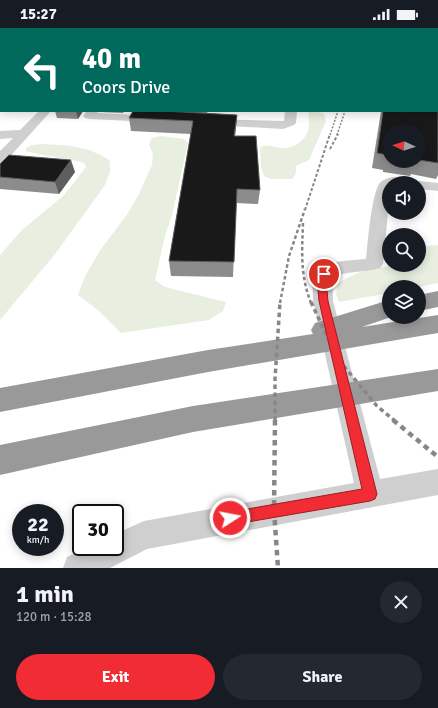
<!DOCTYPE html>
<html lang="en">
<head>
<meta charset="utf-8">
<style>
  :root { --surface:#171b24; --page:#242831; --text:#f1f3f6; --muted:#9ea1a6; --accent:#f12c34 }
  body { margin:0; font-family:Signika,sans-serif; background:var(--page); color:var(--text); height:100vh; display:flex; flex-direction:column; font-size:15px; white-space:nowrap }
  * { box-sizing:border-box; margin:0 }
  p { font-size:13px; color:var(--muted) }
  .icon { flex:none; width:22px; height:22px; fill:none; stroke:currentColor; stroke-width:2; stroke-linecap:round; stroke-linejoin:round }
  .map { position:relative; height:540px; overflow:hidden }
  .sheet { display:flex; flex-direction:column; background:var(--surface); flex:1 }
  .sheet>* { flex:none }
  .hud { position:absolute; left:0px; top:0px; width:438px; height:84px; box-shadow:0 2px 10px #0003; background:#00695c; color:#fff; overflow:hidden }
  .needle { width:26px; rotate:274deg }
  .buttons { position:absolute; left:382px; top:96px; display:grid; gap:8px }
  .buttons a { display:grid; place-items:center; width:44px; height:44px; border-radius:50%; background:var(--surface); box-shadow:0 2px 10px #0003; font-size:20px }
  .speed { position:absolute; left:12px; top:476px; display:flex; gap:8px; font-size:20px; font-weight:700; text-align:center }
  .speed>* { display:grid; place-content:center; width:52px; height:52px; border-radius:50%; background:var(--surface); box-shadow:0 2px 10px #0003; line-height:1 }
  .speed small { font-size:10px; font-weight:400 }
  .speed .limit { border:2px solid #111; border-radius:6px; background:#fff; color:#111 }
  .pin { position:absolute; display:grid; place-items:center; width:34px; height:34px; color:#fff; margin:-17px; border:2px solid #fff; border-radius:50%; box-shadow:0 1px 4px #0007 }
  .me { position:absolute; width:44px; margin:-22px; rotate:79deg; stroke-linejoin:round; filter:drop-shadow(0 0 3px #0008) }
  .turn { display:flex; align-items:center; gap:14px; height:84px; padding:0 16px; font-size:18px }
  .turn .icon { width:52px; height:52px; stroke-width:2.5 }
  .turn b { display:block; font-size:28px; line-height:34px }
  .round { display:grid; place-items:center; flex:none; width:42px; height:42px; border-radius:21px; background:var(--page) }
  .head { display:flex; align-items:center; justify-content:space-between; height:68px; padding:0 16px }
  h1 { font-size:24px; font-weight:800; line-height:30px }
  .primary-button { display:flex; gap:8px; margin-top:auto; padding:8px 16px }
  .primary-button a { flex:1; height:46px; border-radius:24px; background:var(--accent); color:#fff; font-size:16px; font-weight:800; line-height:46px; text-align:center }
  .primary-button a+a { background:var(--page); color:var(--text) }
  .status { display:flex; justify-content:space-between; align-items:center; height:28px; padding:0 20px; background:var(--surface); direction:ltr }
  .status svg { height:11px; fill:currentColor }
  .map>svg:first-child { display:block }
  .green { fill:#e8efe0 }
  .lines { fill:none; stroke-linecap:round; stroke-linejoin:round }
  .street { fill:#cfcfcf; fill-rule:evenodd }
  .secondary { stroke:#bcbcbc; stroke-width:22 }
  .highway { fill:#999; fill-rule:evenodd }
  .rail-far4 { stroke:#878787; stroke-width:1.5; stroke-dasharray:2 1.5; stroke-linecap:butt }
  .rail-far3 { stroke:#878787; stroke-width:2; stroke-dasharray:3 2; stroke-linecap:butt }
  .rail-far2 { stroke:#878787; stroke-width:2.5; stroke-dasharray:3.5 2.5; stroke-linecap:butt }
  .rail-far1 { stroke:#878787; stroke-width:3.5; stroke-dasharray:4.5 3.5; stroke-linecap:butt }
  .rail { stroke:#878787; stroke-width:4.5; stroke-dasharray:5.5 4.5; stroke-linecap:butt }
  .wall { fill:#8c8c8c; fill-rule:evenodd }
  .shaded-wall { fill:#5e5e5e }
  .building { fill:#191919; stroke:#5e5e5e }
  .route { fill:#f12c34; stroke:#9d1d22 }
</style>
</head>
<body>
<div class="status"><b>15:27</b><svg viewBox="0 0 49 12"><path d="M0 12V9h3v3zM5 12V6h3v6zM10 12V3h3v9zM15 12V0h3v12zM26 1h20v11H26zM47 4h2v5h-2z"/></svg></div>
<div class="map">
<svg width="438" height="540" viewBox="0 0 438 540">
  <rect width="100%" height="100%" fill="#fff"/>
  <path class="green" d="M315 83 324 86 326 93 309 132 296 138V144L293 151H271L264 148 261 140 260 119C267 116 274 119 282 120 295 121 308 111 309 97 309 93 308 89 309 84Z
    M162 108 184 111 188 115 172 187 165 208 155 252 165 259 226 274 223 283 209 292 121 305 99 283 78 267 85 248 101 221 126 188 138 168 152 137 153 126 149 117 151 111 155 109Z
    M42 116C67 117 90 118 110 133V144L105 157 56 225 0 292V227L22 202 64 167 86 139 84 135C65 129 45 129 26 123V120L32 117Z
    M438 217V255L419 259H389V265L339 274 336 266 338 256C360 239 392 237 419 237V219Z"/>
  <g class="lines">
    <path class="street" d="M0 33H1L0 40Z
      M39 83H51L5 134 0 135V123L13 110 0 111V103L20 102Z
      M87 83H99L97 85 155 88 159 89 161 91 159 93 155 94 89 91 85 90 83 88Z
      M285 83H297L296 95 294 97 283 101 212 97 208 96 206 94 208 92 212 91 283 93H284Z
      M393 149 410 152 412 155H389V174L383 236 380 240C365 245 346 242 332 250L333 273 380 451 438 441V467L147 521 110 540H63L67 529 88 519H115V506L144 493 354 455 313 273C313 266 312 258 313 251 318 231 350 233 366 231 368 213 371 170 379 156 382 152 388 150 393 149Z
      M419 153 438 155V163L419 161V155H413Z"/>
    <path class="secondary" d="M10 1 15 0"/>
    <path class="highway" d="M438 263V279L419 283V267Z
      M389 272V289H391L362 299 438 287V305L208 344 0 384V360L208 322 313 306 311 302 315 295Z
      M438 341V363L193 404 0 447V417L193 378Z"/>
    <path class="rail-far4" d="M330 107 338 83
      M337 107 345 83"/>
    <path class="rail-far3" d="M330 121 338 106
      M305 182 330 106"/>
    <path class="rail-far2" d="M303 195C302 224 300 247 311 275
      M280 275 289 228 305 181"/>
    <path class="rail-far1" d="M311 274 337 330 377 378 395 393
      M275 393V351L280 274"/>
    <path class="rail" d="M275 392 274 482 278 540
      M393 392 438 429"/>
  </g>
  <path class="wall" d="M139 0H300V1H139Z
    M398 0H438V2H437V1H398Z
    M438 38V147L436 151 411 146 410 148 383 144V142L372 140 381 83H437ZM389 103H419V133H389Z
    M55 83H83L78 91 57 90Z
    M101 83H124L123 85 101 84Z
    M133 83H208L207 85 237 87 235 108 260 162 258 176 236 175 233 249 171 248 169 233 191 106 131 103 129 90Z
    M0 136 75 144 59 166 0 161Z"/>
  <path class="shaded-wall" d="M76 83H83L78 91Z
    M237 87 236 100 233 122 234 108Z
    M71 132 75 144 59 166 55 154Z"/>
  <path class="building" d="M26 0H92L91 1H25Z
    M139 0H274L258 1H139Z
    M282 0H300V1Z
    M437 38H438V135L419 132V103H389V129H387L388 127 377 125 383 83H437Z
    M133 83H163L237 87 234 108H256L260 162 237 161 234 234 169 233 193 93 129 90Z
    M9 127 71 132 55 154 0 149V136Z"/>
  <path class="route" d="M321 243H324L329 246 326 252 328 273 377 466 375 471 370 473 230 497 226 495 224 490 226 486 230 484 362 461 319 273 317 252Z"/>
</svg>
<div class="buttons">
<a><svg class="needle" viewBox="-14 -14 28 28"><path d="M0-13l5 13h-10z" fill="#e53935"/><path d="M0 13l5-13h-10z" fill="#9ea1a6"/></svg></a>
<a><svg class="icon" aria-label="sound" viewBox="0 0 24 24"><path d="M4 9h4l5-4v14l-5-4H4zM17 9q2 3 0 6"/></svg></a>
<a><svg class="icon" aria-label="search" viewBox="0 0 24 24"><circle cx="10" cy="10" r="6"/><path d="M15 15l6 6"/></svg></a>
<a><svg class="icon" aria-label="layers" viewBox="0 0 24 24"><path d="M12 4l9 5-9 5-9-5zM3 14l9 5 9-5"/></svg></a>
</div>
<div class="speed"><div>22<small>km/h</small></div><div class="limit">30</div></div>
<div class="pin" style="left:324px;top:246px;background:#d93025"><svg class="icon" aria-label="arrive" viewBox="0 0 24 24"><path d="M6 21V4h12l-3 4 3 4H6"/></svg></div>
<svg class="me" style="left:230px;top:490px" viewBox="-20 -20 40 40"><circle r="17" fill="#f12c34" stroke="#fff" stroke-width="3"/><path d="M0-11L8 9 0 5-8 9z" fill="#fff"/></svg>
<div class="hud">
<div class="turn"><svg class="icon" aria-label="left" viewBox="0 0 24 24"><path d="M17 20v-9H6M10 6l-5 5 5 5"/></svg><div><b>40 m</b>Coors Drive</div></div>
</div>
</div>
<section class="sheet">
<div class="head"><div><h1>1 min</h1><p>120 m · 15:28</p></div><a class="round"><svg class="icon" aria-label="close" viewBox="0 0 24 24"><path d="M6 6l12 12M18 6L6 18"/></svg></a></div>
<div class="primary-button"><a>Exit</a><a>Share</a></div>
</section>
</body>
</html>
